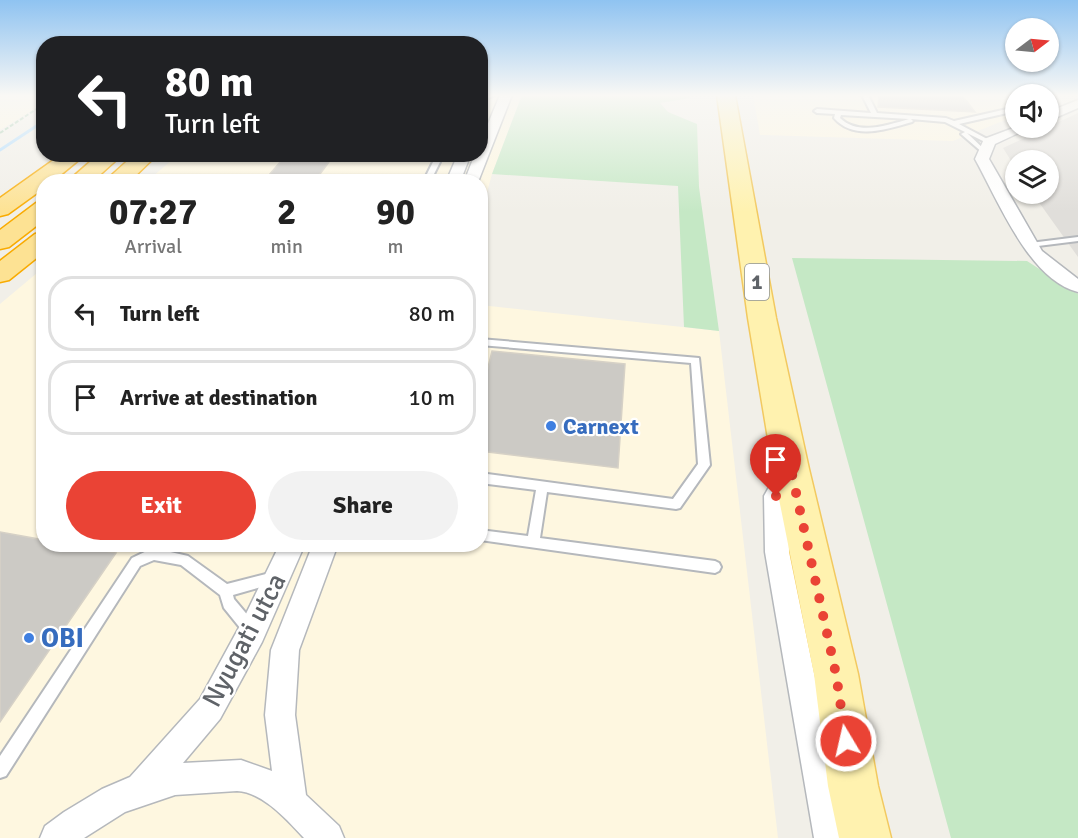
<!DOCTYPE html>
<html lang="en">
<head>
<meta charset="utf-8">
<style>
  :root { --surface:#fff; --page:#f2f2f2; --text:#222; --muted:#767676; --line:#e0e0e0; --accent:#ea4335 }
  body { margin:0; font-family:Signika,sans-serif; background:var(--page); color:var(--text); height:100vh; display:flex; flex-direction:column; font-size:22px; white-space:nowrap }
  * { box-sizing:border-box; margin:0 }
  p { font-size:20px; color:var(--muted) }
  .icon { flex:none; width:33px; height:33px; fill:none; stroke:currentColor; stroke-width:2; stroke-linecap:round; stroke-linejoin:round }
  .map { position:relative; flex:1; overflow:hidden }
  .sheet { position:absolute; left:36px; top:174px; width:452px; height:378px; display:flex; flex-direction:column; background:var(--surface); border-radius:24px; box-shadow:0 2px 4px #0004 }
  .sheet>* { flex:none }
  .guide { position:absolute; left:36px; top:36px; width:452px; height:126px; border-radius:24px; box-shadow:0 2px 4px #0004; background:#202124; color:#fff; overflow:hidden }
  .needle { width:39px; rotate:74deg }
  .fabs { position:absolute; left:1005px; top:18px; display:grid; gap:12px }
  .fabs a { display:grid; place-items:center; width:54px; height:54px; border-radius:50%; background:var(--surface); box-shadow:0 2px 4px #0004; font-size:30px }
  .pin { position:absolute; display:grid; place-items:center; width:51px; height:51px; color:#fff; margin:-62px -26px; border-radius:50% 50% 50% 0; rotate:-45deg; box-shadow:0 0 6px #0007 }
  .pin .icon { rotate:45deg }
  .me { position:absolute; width:66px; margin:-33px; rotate:351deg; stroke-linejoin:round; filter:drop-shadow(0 0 4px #0008) }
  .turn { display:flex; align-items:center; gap:21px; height:126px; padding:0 30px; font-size:27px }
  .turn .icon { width:78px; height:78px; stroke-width:2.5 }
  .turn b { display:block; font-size:42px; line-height:51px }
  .eta { display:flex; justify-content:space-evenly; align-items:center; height:102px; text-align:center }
  .eta b { font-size:36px; font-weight:800; line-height:42px }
  .primary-button { display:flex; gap:12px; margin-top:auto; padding:12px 30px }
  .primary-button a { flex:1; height:69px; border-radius:36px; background:var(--accent); color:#fff; font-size:24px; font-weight:800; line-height:69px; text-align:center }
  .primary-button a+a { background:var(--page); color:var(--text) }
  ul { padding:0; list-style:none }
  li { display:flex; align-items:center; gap:18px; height:75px; margin:0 12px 9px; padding:0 18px; border:3px solid var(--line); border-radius:24px }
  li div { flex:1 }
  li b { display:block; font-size:22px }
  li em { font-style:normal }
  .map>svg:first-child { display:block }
  .commercial { fill:#fef7e0 }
  .industrial { fill:#e0deda }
  .green { fill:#c5e8c5 }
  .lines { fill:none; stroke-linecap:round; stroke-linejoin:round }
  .stream { stroke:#aadaff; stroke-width:3 }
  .building { fill:#cccac5; stroke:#d6d1c6; stroke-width:1.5 }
  .lane-casing { stroke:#b5b8bc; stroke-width:4 }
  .street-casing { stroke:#b5b8bc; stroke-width:3 }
  .primary-casing { stroke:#f2c960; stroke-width:3 }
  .highway-casing { stroke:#f9ab00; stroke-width:3 }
  .path { stroke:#9cc7a9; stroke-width:2; stroke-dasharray:4 2; stroke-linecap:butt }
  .lane { fill:#fff; fill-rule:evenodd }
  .street { fill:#fff; fill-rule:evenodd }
  .primary { fill:#fff2af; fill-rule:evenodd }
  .highway { fill:#fde293; fill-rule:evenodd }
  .route { stroke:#ea4335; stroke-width:10; stroke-dasharray:0 18 }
  .shop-dot { fill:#3f7fe0; stroke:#fff; stroke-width:2 }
  .labels { text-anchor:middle; stroke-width:4.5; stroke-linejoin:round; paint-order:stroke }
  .shield { fill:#fff; stroke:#8f9295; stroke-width:1.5 }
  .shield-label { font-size:21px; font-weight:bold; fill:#5f6368 }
  .shop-label { font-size:22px; font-weight:bold; fill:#366cbe; stroke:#fff; text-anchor:start }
  .near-shop-label { font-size:27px; font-weight:bold; fill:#366cbe; stroke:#fff; text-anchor:start }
  .near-street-label { font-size:27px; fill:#5f6368; stroke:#fff }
</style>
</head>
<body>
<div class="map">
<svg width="1078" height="838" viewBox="0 0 1078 838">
  <rect width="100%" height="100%" fill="#f1efe8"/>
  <path class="commercial" d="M0 95H43V104L0 130Z
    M480 95H522L492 174 480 218V182H146L178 155 480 154Z
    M753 95H1015V116L953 141 760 135Z
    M43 268 44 544H480V305L719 331 778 838H0V304Z"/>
  <path class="industrial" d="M1078 113V257L1033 194H1048V160H1016L1015 167 1003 148Z"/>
  <path class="green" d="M522 95H690V98L660 103 668 112 697 124 699 187 719 331 684 327 678 186 492 174Z
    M792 258 1027 261 1078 294V838H951Z"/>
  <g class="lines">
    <path class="stream" d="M0 150 44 121"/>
  </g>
  <path class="building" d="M879 95H962L975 112 878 107Z
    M287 154H335L314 182H263Z
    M492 351 625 364 618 468 480 451V400Z
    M0 532 44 540V544H68L116 553 0 722Z"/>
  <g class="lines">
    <g class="lane-casing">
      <path id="lane" d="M488 95 493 96 480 102V98Z
        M862 95H868L877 113 946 118 954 121 1016 107V111L959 124 991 141V143H987L967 133 985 150 986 151 983 153 961 134 965 132 945 122 911 119 913 121 912 122C887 129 854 141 834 118L835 114 817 113 814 111 817 109 871 113ZM841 115 909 119C887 125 859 136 840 118Z
        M480 108 485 113V115L480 114Z
        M437 154H444L430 182H423Z
        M1078 237V241L1030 247 1026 245 1030 243Z
        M480 339 699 358 710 465 680 508 676 509 547 492 540 538 715 561 719 563 721 567 719 571 715 573 480 540V530L528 536 536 490 480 483V473L673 499 698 464 691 363 480 345Z
        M153 548 188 556 227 584 274 572 279 574 280 578 279 582 233 595 234 599 255 624 257 629 255 634 250 636 245 634 224 608 220 595 181 565 154 560 140 566 6 776 0 778V756L132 558Z"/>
    </g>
    <g class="street-casing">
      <path id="street" d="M500 95H512L478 182H464L475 154H480V143Z
        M1078 100V108L1048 121V112Z
        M1016 127 1029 128 995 144 989 159 1042 251 1078 279V292C1029 280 998 200 975 159L984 139Z
        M458 154H471L460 182H446Z
        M791 460 799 462 802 469 788 497 789 552 848 838H814L765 552 764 496 783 462Z
        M280 544H305L262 642 220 719 183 763 241 760 272 771 265 715 271 650 313 544H338L299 650 295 715 306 795 339 826 344 838H304C287 820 263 792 237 791L175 795 125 812 84 838H40L45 826 64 812 102 789 130 777 200 699 242 622Z"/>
    </g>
    <g class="primary-casing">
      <path id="primary" d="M717 95H735L776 318 809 469 858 674 878 786 891 838H839L828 786 814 674 773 469 748 318Z"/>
    </g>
    <g class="highway-casing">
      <path id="highway" d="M62 154H86L52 182H44V188L8 214 0 216V198Z
        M99 154H123L92 182H67Z
        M135 154H158L129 182H104Z
        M44 201V220L9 247 0 249V230L36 203Z
        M44 232V252L9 280 0 282V261L35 234Z"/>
    </g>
    <path class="path" d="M0 133 44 104"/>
    <use href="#lane" class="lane"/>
    <use href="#street" class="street"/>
    <use href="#primary" class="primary"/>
    <use href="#highway" class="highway"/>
  </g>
  <linearGradient id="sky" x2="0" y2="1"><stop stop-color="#8fc3f1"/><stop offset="0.45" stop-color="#f9f8f5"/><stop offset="1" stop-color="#f9f8f5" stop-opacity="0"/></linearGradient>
  <rect width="1078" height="212" fill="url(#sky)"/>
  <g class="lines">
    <path class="route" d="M776 496 782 480 791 470 836 674 846 741"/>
  </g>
  <g class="shop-dot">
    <circle cx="551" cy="426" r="6"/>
    <circle cx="29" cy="638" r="6"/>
  </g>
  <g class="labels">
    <rect class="shield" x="745" y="264" width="24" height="36" rx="4.5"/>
    <g class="shield-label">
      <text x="757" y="289">1</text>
    </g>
    <g class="shop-label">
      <text x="563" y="434">Carnext</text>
    </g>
    <g class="near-shop-label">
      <text x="41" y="647">OBI</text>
    </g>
    <g class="near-street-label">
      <text transform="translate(244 640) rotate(-62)" y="9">Nyugati utca</text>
    </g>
  </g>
</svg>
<div class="fabs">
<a><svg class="needle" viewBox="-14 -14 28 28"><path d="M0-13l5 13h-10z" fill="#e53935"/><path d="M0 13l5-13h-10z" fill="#767676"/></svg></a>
<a><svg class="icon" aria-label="sound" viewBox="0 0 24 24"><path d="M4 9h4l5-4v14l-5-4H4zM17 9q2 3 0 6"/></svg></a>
<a><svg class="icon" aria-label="layers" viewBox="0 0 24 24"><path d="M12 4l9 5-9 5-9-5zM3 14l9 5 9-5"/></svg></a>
</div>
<div class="pin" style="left:776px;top:496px;background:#d93025"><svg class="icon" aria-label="arrive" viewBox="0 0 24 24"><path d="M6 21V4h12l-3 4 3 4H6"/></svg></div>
<svg class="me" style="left:846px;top:741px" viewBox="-20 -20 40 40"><circle r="17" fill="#ea4335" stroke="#fff" stroke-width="3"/><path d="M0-11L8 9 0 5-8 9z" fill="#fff"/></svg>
<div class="guide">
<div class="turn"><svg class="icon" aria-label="left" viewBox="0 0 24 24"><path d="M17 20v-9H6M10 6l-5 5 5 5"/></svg><div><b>80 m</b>Turn left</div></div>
</div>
<section class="sheet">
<div class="eta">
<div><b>07:27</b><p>Arrival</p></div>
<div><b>2</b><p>min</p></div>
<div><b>90</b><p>m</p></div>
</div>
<ul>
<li><svg class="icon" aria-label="left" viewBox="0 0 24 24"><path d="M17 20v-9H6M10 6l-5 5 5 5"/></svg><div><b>Turn left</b></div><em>80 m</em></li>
<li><svg class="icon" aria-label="arrive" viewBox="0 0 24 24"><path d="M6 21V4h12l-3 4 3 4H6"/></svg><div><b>Arrive at destination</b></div><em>10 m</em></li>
</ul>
<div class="primary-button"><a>Exit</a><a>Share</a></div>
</section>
</div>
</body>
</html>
